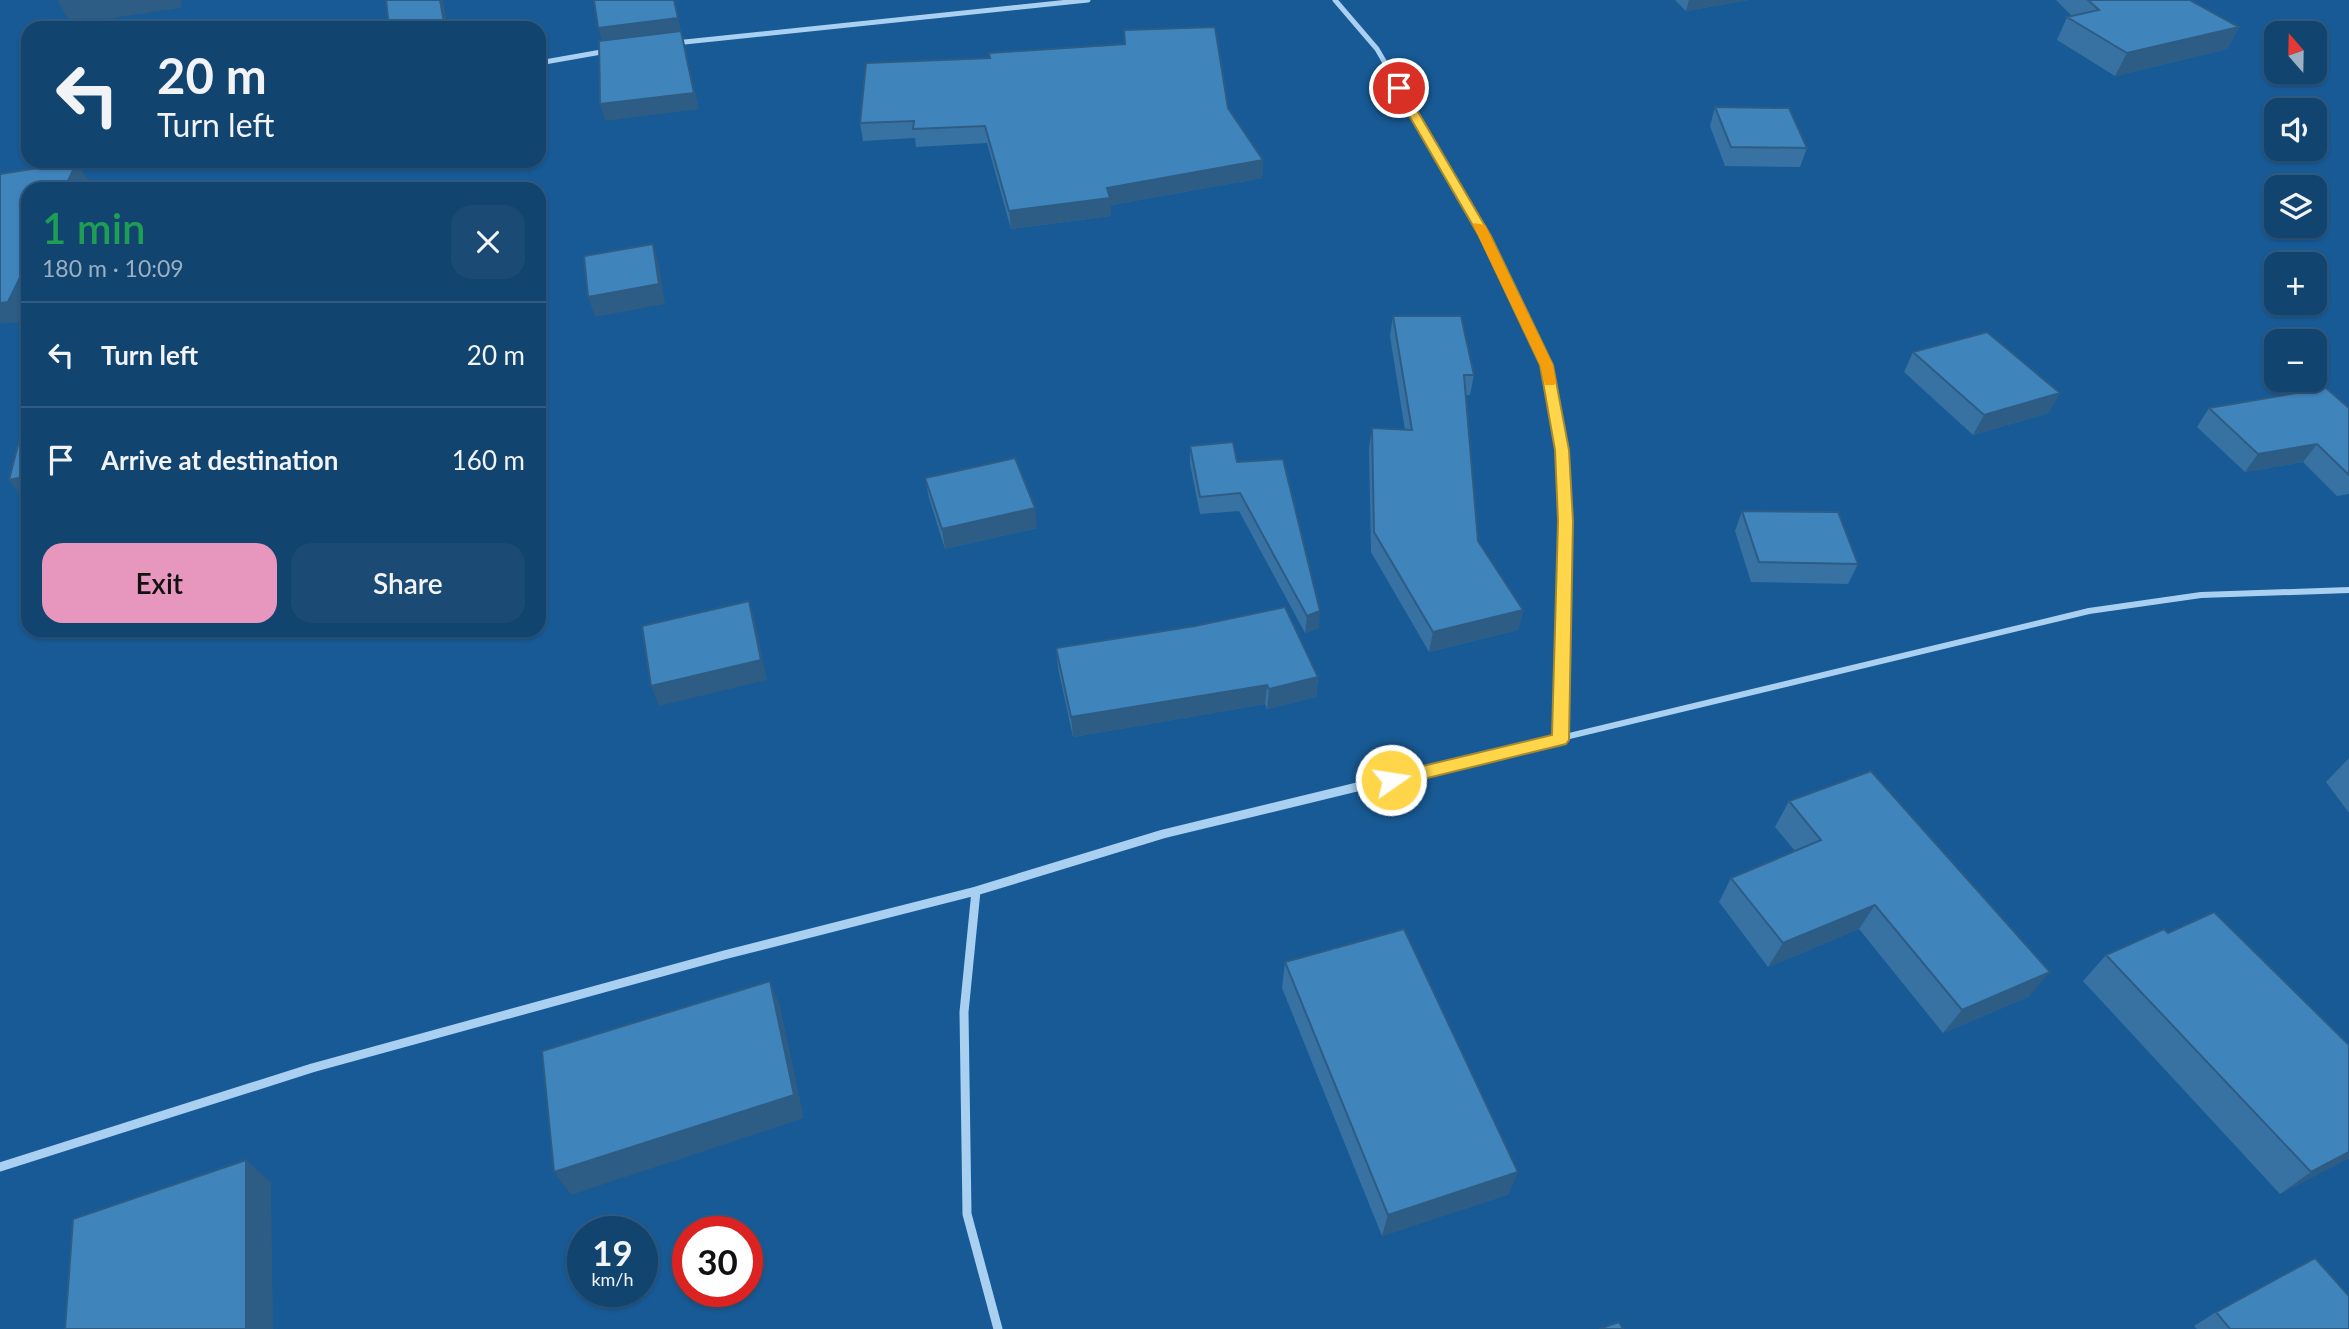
<!DOCTYPE html>
<html lang="en">
<head>
<meta charset="utf-8">
<style>
  :root { --surface:#124470; --page:#1b4b75; --text:#f1f3f6; --muted:#9cb0c3; --line:#315c83; --accent:#e797bd }
  body { margin:0; font-family:Lato,sans-serif; background:var(--page); color:var(--text); height:100vh; display:flex; flex-direction:column; font-size:26px; white-space:nowrap }
  * { box-sizing:border-box; margin:0 }
  p { font-size:23px; color:var(--muted) }
  .icon { flex:none; width:38px; height:38px; fill:none; stroke:currentColor; stroke-width:2; stroke-linecap:round; stroke-linejoin:round }
  .map { position:relative; flex:1; overflow:hidden }
  .sheet { position:absolute; left:21px; top:182px; width:525px; height:455px; display:flex; flex-direction:column; background:var(--surface); border-radius:21px; box-shadow:0 2px 5px #0004,0 0 0 2px var(--line) }
  .sheet>* { flex:none }
  .top-card { position:absolute; left:21px; top:21px; width:525px; height:147px; border-radius:21px; box-shadow:0 2px 5px #0004,0 0 0 2px var(--line); background:#124470; color:var(--text); overflow:hidden }
  .needle { width:46px; rotate:340deg }
  .fabs { position:absolute; left:2264px; top:21px; display:grid; gap:14px }
  .fabs a { display:grid; place-items:center; width:63px; height:63px; border-radius:14px; background:var(--surface); box-shadow:0 2px 5px #0004,0 0 0 2px var(--line); font-size:35px }
  .speed { position:absolute; left:567px; top:1216px; display:flex; gap:14px; font-size:35px; font-weight:700; text-align:center }
  .speed>* { display:grid; place-content:center; width:91px; height:91px; border-radius:50%; background:var(--surface); box-shadow:0 2px 5px #0004,0 0 0 2px var(--line); line-height:1 }
  .speed small { font-size:18px; font-weight:400 }
  .speed .limit { border:10px solid #d22; background:#fff; color:#111 }
  .pin { position:absolute; display:grid; place-items:center; width:60px; height:60px; color:#fff; margin:-30px; border:4px solid #fff; border-radius:50%; box-shadow:0 2px 7px #0007 }
  .me { position:absolute; width:77px; margin:-38px; rotate:77deg; stroke-linejoin:round; filter:drop-shadow(0 0 5px #0008) }
  .turn { display:flex; align-items:center; gap:24px; height:147px; padding:0 21px; font-size:32px }
  .turn .icon { width:91px; height:91px; stroke-width:2.5 }
  .turn b { display:block; font-size:49px; line-height:60px }
  .round { display:grid; place-items:center; flex:none; width:74px; height:74px; border-radius:21px; background:var(--page) }
  .summary { display:flex; align-items:center; justify-content:space-between; height:119px; padding:0 21px }
  h1 { font-size:42px; font-weight:600; line-height:52px; color:#1e9e55 }
  .cta { display:flex; gap:14px; margin-top:auto; padding:14px 21px }
  .cta a { flex:1; height:80px; border-radius:21px; background:var(--accent); color:#111; font-size:28px; font-weight:600; line-height:80px; text-align:center }
  .cta a+a { background:var(--page); color:var(--text) }
  ul { padding:0; list-style:none }
  li { display:flex; align-items:center; gap:21px; height:105px; padding:0 21px; border-top:2px solid var(--line) }
  li div { flex:1 }
  li b { display:block; font-size:26px }
  li em { font-style:normal }
  .map>svg:first-child { display:block }
  .lines { fill:none; stroke-linecap:round; stroke-linejoin:round }
  .minor-far2 { stroke:#a9d0f1; stroke-width:5 }
  .minor-far1 { stroke:#a9d0f1; stroke-width:6 }
  .minor { stroke:#a9d0f1; stroke-width:9 }
  .wall { fill:#3772a2 }
  .shaded-wall { fill:#2d5c84 }
  .building { fill:#4084bc; stroke:#2d5c84; stroke-width:2 }
  .route { fill:#ffd54a; stroke:#a68a30; stroke-width:2 }
  .slow { fill:#f59e0b }
</style>
</head>
<body>
<div class="map">
<svg width="2349" height="1329" viewBox="0 0 2349 1329">
  <rect width="100%" height="100%" fill="#185a95"/>
  <g class="lines">
    <path class="minor-far2" d="M1335 0 1377 49 1485 236 1531 332
      M675 43 1088 0
      M539 63 607 51
      M72 166 91 161"/>
    <path class="minor-far1" d="M1530 330 1547 365 1562 450 1566 521 1560 740
      M1453 764 2089 611 2201 595 2349 590"/>
    <path class="minor" d="M976 891 964 1012 967 1214 998 1329
      M0 1167 312 1068 724 955 976 891 1163 834 1460 762"/>
  </g>
  <path class="wall" d="M1675 0H1748L1686 11Z
    M2056 0H2190L2239 27 2227 49 2115 76 2057 40 2067 17 2072 16Z
    M1124 30 1228 108 1263 160 1262 178 1111 205V216L1011 229 987 143 916 147 915 138 863 141 860 123 990 58 1124 44Z
    M1715 107 1807 148 1800 167 1725 166 1710 126Z
    M1393 316 1474 375 1470 395H1466L1478 541 1523 610 1518 630 1429 652 1371 552 1369 448 1372 428 1405 430 1390 336Z
    M1913 352 2049 413 1973 435 1904 372Z
    M2209 408H2349V494L2337 496 2303 462 2245 472 2197 427Z
    M1190 446 1237 462 1319 628 1305 633 1239 511 1200 514 1190 464Z
    M925 478 1037 528 945 549 929 498Z
    M1742 511 1858 564 1848 584 1751 582 1735 531Z
    M1056 648 1318 677 1316 697 1267 709 1265 704 1073 737 1058 668Z
    M2349 758V813L2326 782Z
    M1789 801 2030 996 1943 1033 1859 929 1768 967 1719 902 1731 878 1795 851 1775 827Z
    M2168 933 2349 1045V1158L2280 1194 2083 981 2106 955Z
    M1285 962 1509 1194 1382 1236 1282 988Z
    M2216 1312 2349 1329H2197L2194 1326Z"/>
  <path class="shaded-wall" d="M57 0H182L181 8 71 24Z
    M440 0H443L448 28H410Z
    M674 0 699 109 605 121 600 104 604 46 598 28Z
    M1689 0H1748L1686 11Z
    M2239 27 2227 49 2115 76 2127 53Z
    M1263 160 1262 178 1111 205V216L1011 229 1009 211 1107 188Z
    M77 162 89 182 86 189H64Z
    M653 244 659 264 665 304 595 317 588 297Z
    M28 261V308L22 322 0 324V303Z
    M2060 393 2049 413 1973 435 1984 415Z
    M2317 444 2303 462 2245 472 2258 454Z
    M28 476V499L24 500 9 480Z
    M1035 508 1037 528 945 549 942 529Z
    M749 601 755 621 767 680 659 706 651 686Z
    M1523 610 1518 630 1429 652 1433 632Z
    M1320 611 1319 628 1305 633 1307 616Z
    M1318 677 1316 697 1267 709 1269 689Z
    M1267 685 1265 704 1073 737 1071 717Z
    M1875 905 1859 929 1768 967 1783 943Z
    M2050 972 2030 996 1943 1033 1962 1010Z
    M770 981 780 1006 804 1118 571 1195 554 1172Z
    M2349 1152V1158L2280 1194 2311 1172Z
    M246 1160 271 1182 273 1329H246Z
    M1518 1172 1509 1194 1382 1236 1388 1215Z"/>
  <path class="building" d="M386 0H440L444 22 410 28H389Z
    M594 0H674L678 18 598 28Z
    M2088 0H2190L2239 27 2127 53 2067 17 2099 10Z
    M1215 27 1228 108 1263 160 1107 188 1110 198 1009 211 985 126 913 129 914 121 860 123 866 63 990 58 989 53 1125 44 1124 30Z
    M681 31 694 93 600 104 599 41Z
    M1715 107 1789 108 1807 148 1731 147Z
    M77 162 64 189H28V261L8 302 0 303V174Z
    M653 244 659 284 588 297 584 256Z
    M1393 316H1461L1474 375H1464L1478 541 1523 610 1433 632 1374 532 1372 428 1412 430Z
    M1987 332 2060 393 1984 415 1913 352Z
    M2326 388 2349 408V475L2317 444 2258 454 2209 408Z
    M28 406V476L9 480Z
    M1233 442 1237 462 1283 459 1320 611 1307 616 1240 493 1200 497 1190 446Z
    M1015 458 1035 508 942 529 925 478Z
    M1742 511 1838 512 1858 564 1759 562Z
    M749 601 761 660 651 686 642 626Z
    M1285 607 1318 677 1269 689 1267 685 1071 717 1056 648 1195 626Z
    M1871 771 2050 972 1962 1010 1875 905 1783 943 1731 878 1821 840 1789 801Z
    M2214 912 2349 1045V1152L2311 1172 2106 955 2164 929 2168 933Z
    M1404 929 1518 1172 1388 1215 1285 962Z
    M770 981 794 1095 554 1172 542 1051Z
    M246 1160V1329H65L73 1219Z
    M2315 1258 2349 1296V1329H2230L2216 1312Z
    M1619 1322 1623 1329H1599Z"/>
  <path class="route" d="M1399 85 1404 88 1491 236 1553 365 1569 450 1573 521 1569 740 1566 744 1391 787 1385 785 1383 780 1385 775 1552 735 1558 521 1555 450 1540 365 1479 236 1393 88Z"/>
  <path class="slow" d="M1474 223 1485 225 1553 365 1556 382 1554 385H1545L1540 365 1473 225Z"/>
</svg>
<div class="fabs">
<a><svg class="needle" viewBox="-14 -14 28 28"><path d="M0-13l5 13h-10z" fill="#e53935"/><path d="M0 13l5-13h-10z" fill="#9cb0c3"/></svg></a>
<a><svg class="icon" aria-label="sound" viewBox="0 0 24 24"><path d="M4 9h4l5-4v14l-5-4H4zM17 9q2 3 0 6"/></svg></a>
<a><svg class="icon" aria-label="layers" viewBox="0 0 24 24"><path d="M12 4l9 5-9 5-9-5zM3 14l9 5 9-5"/></svg></a>
<a>+</a>
<a>−</a>
</div>
<div class="speed"><div>19<small>km/h</small></div><div class="limit">30</div></div>
<div class="pin" style="left:1399px;top:88px;background:#d93025"><svg class="icon" aria-label="arrive" viewBox="0 0 24 24"><path d="M6 21V4h12l-3 4 3 4H6"/></svg></div>
<svg class="me" style="left:1391px;top:780px" viewBox="-20 -20 40 40"><circle r="17" fill="#ffd54a" stroke="#fff" stroke-width="3"/><path d="M0-11L8 9 0 5-8 9z" fill="#fff"/></svg>
<div class="top-card">
<div class="turn"><svg class="icon" aria-label="left" viewBox="0 0 24 24"><path d="M17 20v-9H6M10 6l-5 5 5 5"/></svg><div><b>20 m</b>Turn left</div></div>
</div>
<section class="sheet">
<div class="summary"><div><h1>1 min</h1><p>180 m · 10:09</p></div><a class="round"><svg class="icon" aria-label="close" viewBox="0 0 24 24"><path d="M6 6l12 12M18 6L6 18"/></svg></a></div>
<ul>
<li><svg class="icon" aria-label="left" viewBox="0 0 24 24"><path d="M17 20v-9H6M10 6l-5 5 5 5"/></svg><div><b>Turn left</b></div><em>20 m</em></li>
<li><svg class="icon" aria-label="arrive" viewBox="0 0 24 24"><path d="M6 21V4h12l-3 4 3 4H6"/></svg><div><b>Arrive at destination</b></div><em>160 m</em></li>
</ul>
<div class="cta"><a>Exit</a><a>Share</a></div>
</section>
</div>
</body>
</html>
